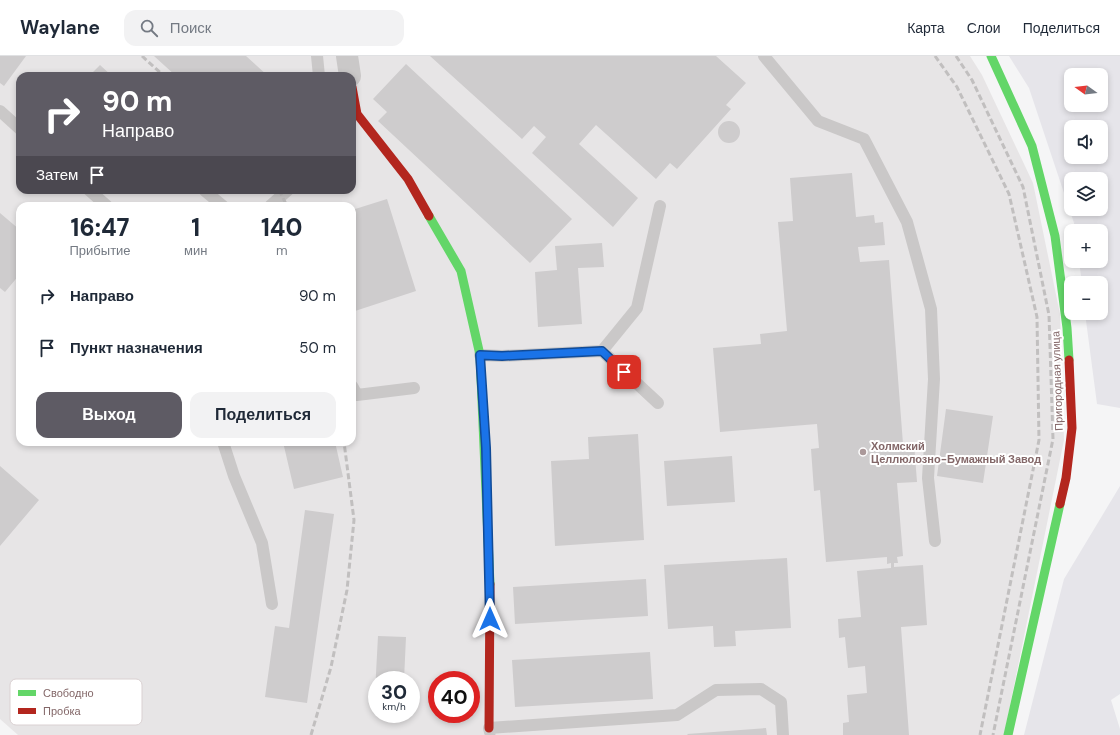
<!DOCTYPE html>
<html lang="ru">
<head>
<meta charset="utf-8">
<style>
  :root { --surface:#fff; --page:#f2f2f3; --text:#1f2937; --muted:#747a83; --line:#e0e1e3; --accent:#5e5b64 }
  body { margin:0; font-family:"DM Sans",sans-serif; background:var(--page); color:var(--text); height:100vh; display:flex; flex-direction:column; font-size:15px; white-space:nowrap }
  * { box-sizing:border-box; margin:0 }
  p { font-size:13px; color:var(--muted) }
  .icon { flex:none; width:22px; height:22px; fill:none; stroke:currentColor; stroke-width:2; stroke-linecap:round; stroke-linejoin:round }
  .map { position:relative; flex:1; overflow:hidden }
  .panel { position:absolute; left:16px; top:146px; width:340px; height:244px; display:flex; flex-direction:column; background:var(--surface); border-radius:12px; box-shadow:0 2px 6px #0003 }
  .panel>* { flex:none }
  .top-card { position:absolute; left:16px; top:16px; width:340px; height:122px; border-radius:12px; box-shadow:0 2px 6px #0003; background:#5e5b64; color:#fff; overflow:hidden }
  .needle { width:26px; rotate:285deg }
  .controls { position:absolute; left:1064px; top:12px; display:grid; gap:8px }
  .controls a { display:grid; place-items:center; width:44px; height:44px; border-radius:8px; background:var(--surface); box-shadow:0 2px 6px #0003; font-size:20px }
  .speed { position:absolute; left:368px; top:615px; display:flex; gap:8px; font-size:20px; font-weight:700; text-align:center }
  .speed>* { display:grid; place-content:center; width:52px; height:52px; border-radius:50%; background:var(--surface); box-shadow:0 2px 6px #0003; line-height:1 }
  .speed small { font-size:10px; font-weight:400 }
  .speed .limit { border:6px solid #d22; background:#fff; color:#111 }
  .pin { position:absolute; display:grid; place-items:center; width:34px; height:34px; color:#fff; margin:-17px; border-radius:8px; box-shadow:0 2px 6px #0006 }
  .me { position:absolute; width:44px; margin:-22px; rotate:0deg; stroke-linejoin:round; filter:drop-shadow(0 0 3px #0008) }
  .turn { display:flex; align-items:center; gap:14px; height:84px; padding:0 20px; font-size:18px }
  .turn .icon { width:52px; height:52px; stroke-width:2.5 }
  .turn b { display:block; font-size:28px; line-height:34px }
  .then { display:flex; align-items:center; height:38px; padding:0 20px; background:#0003; gap:8px; font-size:15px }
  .eta { display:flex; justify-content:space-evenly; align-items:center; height:68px; text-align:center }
  .eta b { font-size:24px; font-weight:800; line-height:28px }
  .button { display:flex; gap:8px; margin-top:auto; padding:8px 20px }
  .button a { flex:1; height:46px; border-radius:12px; background:var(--accent); color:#fff; font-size:16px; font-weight:800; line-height:46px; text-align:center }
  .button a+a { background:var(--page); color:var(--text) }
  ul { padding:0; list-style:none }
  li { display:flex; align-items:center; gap:12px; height:52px; padding:0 20px }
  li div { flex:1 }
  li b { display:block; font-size:15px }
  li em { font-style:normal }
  header { display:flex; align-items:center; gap:24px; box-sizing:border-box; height:56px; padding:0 20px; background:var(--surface); border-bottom:1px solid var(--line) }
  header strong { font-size:19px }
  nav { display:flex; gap:22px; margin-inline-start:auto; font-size:14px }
  .search { width:280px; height:36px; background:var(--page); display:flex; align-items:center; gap:10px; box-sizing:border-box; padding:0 14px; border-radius:12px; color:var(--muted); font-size:15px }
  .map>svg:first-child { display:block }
  .built { fill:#e7e5e6; fill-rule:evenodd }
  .green { fill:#e6e5ea; fill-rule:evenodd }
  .building { fill:#cecccd }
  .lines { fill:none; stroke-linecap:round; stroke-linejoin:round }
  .lane { stroke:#cac8c8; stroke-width:12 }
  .street { stroke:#cac8c8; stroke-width:22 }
  .fast { stroke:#63d668; stroke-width:9 }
  .jam { stroke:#b3261e; stroke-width:9 }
  .rail { stroke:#c1bfbf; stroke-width:3; stroke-dasharray:6 3; stroke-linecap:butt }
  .route-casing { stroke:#114b97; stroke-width:10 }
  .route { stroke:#1a73e8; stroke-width:7 }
  .poi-dot { fill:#ab999a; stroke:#fff; stroke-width:1.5 }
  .labels { text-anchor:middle; stroke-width:4; stroke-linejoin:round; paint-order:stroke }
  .street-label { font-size:11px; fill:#836768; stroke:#fff }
  .poi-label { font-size:11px; font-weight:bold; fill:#836768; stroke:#fff; text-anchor:start }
  .key { fill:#fff; stroke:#dad1d2; stroke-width:1 }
  .key-label { font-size:11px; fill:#836768 }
</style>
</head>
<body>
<header>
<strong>Waylane</strong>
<div class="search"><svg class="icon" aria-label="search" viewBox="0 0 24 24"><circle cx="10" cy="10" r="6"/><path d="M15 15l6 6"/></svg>Поиск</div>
<nav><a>Карта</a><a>Слои</a><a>Поделиться</a></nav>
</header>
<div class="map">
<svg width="1120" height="679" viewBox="0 0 1120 679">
  <rect width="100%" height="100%" fill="#f5f5f6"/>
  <path class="built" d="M0 0H970L982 19 1033 127 1060 258 1064 384 1004 679H18L0 663ZM20 20H352V134H20ZM20 150H352V386H20ZM377 624H411V658H377ZM437 624H471V658H437Z"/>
  <path class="green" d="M1009 0H1120V352L1097 348 1085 257H1101V227H1082L1079 205H1101V175H1075L1074 167 1029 32ZM1071 19H1101V49H1071ZM1071 71H1101V101H1071ZM1071 123H1101V153H1071Z
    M1120 430V638L1111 644 1120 673V679H1024L1064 523Z"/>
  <path class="building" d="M0 0H26L4 30 0 27Z
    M154 0H246L268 20H176Z
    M430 0H716L746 27 726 49 731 53 677 113 670 107 656 123 596 69 579 88 638 142 613 171 532 97 546 81 534 70 522 83Z
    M406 8 572 163 530 207 378 65 387 56 373 43Z
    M100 9 112 20H89Z
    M718 76a11 11 0 1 1 22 0a11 11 0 1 1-22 0Z
    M852 117 856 161 874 159 875 167 883 166 885 189 858 191 860 206 889 204 903 388 914 387 917 426 897 427 903 500 897 501 898 507H894V511L923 509 927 569 901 571 909 679H843V667L849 666 847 639 867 637 865 610 848 612 845 581 839 582 838 563 861 561 857 515 891 512V507L887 508V501L826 506 820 434 814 435 811 393 819 392 817 368 720 376 713 292 761 288 760 278 787 275 778 166 793 165 790 122Z
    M387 143 416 235 352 256V154Z
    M0 157 20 174V218L5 236 0 232Z
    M602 187 604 211 578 212 582 268 538 271 535 216 557 214 555 190Z
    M946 353 993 360 983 427 937 420Z
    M638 378 644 484 555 490 551 405 589 403 588 381Z
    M283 386H335L343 421 294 433Z
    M732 400 735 446 667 450 664 405Z
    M0 410 39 444 0 490Z
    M305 454 334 458 307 647 265 641 275 570 289 572Z
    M787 502 791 572 735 575 736 590 714 591 713 570 668 573 664 509Z
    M646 523 648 560 515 568 513 531Z
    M378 580 406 581 404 624H377V637L375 636Z
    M650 596 653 643 515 651 512 604Z
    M766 672 767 679H688L687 678Z"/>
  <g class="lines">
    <path class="lane" d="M317 0 319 20
      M764 0 818 65 864 83 907 166 931 253 934 323 928 422 935 485
      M0 55 20 73
      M89 134 107 150
      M205 135 223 150
      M270 150 288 134
      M602 295 637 252 660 150
      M480 299 502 300 602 295 658 347
      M352 330 357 339 414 332
      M223 386 234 420 262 487 272 548
      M490 676 489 672 677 659 716 634 761 633 781 646 783 679"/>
    <path class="street" d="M347 0 350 20"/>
    <path class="fast" d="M991 0 1032 90 1055 180 1067 272 1069 304
      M429 160 461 215 480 299 490 528
      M1008 679 1060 448"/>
    <path class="jam" d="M352 31 357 58 408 123 429 160
      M1060 448 1066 422 1072 372 1069 304
      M489 672 490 528"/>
    <path class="rail" d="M142 0 164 20
      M935 0 957 31 1009 138 1037 261 1039 384 980 679
      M956 0 972 24 1023 131 1049 259 1053 383 993 679
      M279 134 287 150
      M311 679 331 611 347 534 354 464 344 386"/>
  </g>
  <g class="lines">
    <g class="route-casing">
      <path id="route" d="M490 563 486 392 480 299 502 300 602 295 624 316"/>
    </g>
    <use href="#route" class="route"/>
  </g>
  <circle class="poi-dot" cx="863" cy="396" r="4"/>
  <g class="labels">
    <g class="street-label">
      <text transform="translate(1057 325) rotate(-92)" y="4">Пригородная улица</text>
    </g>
    <g class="poi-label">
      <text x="871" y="394">Холмский<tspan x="871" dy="13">Целлюлозно-Бумажный Завод</tspan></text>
    </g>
  </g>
  <rect x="10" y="623" width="132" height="46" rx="6" class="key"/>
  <rect x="18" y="634" width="18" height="6" fill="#63d668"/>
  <rect x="18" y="652" width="18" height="6" fill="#b3261e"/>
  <g class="key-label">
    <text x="43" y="641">Свободно</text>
    <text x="43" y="659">Пробка</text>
  </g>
</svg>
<div class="controls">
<a><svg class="needle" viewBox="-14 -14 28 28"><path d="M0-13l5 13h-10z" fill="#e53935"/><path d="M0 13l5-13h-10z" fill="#747a83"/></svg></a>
<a><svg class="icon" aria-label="sound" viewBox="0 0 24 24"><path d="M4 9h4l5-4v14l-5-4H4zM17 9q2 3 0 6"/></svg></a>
<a><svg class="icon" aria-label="layers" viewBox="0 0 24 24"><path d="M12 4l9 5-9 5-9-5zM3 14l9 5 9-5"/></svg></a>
<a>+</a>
<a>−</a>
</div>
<div class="speed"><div>30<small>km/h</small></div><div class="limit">40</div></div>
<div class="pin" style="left:624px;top:316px;background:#d93025"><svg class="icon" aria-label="arrive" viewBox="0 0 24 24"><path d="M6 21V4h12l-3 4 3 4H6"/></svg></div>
<svg class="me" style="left:490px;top:563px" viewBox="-20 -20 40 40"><path d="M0-17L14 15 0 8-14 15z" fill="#1a73e8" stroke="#fff" stroke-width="4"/></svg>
<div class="top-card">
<div class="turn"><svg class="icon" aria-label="right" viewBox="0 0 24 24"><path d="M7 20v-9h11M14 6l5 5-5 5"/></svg><div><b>90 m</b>Направо</div></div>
<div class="then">Затем<svg class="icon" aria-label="arrive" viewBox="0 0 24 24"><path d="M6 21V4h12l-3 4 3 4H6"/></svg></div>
</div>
<section class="panel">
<div class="eta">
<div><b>16:47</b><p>Прибытие</p></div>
<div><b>1</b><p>мин</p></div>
<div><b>140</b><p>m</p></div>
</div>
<ul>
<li><svg class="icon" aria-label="right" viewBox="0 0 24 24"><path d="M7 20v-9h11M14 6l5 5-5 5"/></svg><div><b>Направо</b></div><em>90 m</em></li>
<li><svg class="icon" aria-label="arrive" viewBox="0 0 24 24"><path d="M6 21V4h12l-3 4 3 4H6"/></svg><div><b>Пункт назначения</b></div><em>50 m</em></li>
</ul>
<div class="button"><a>Выход</a><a>Поделиться</a></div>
</section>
</div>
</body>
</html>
